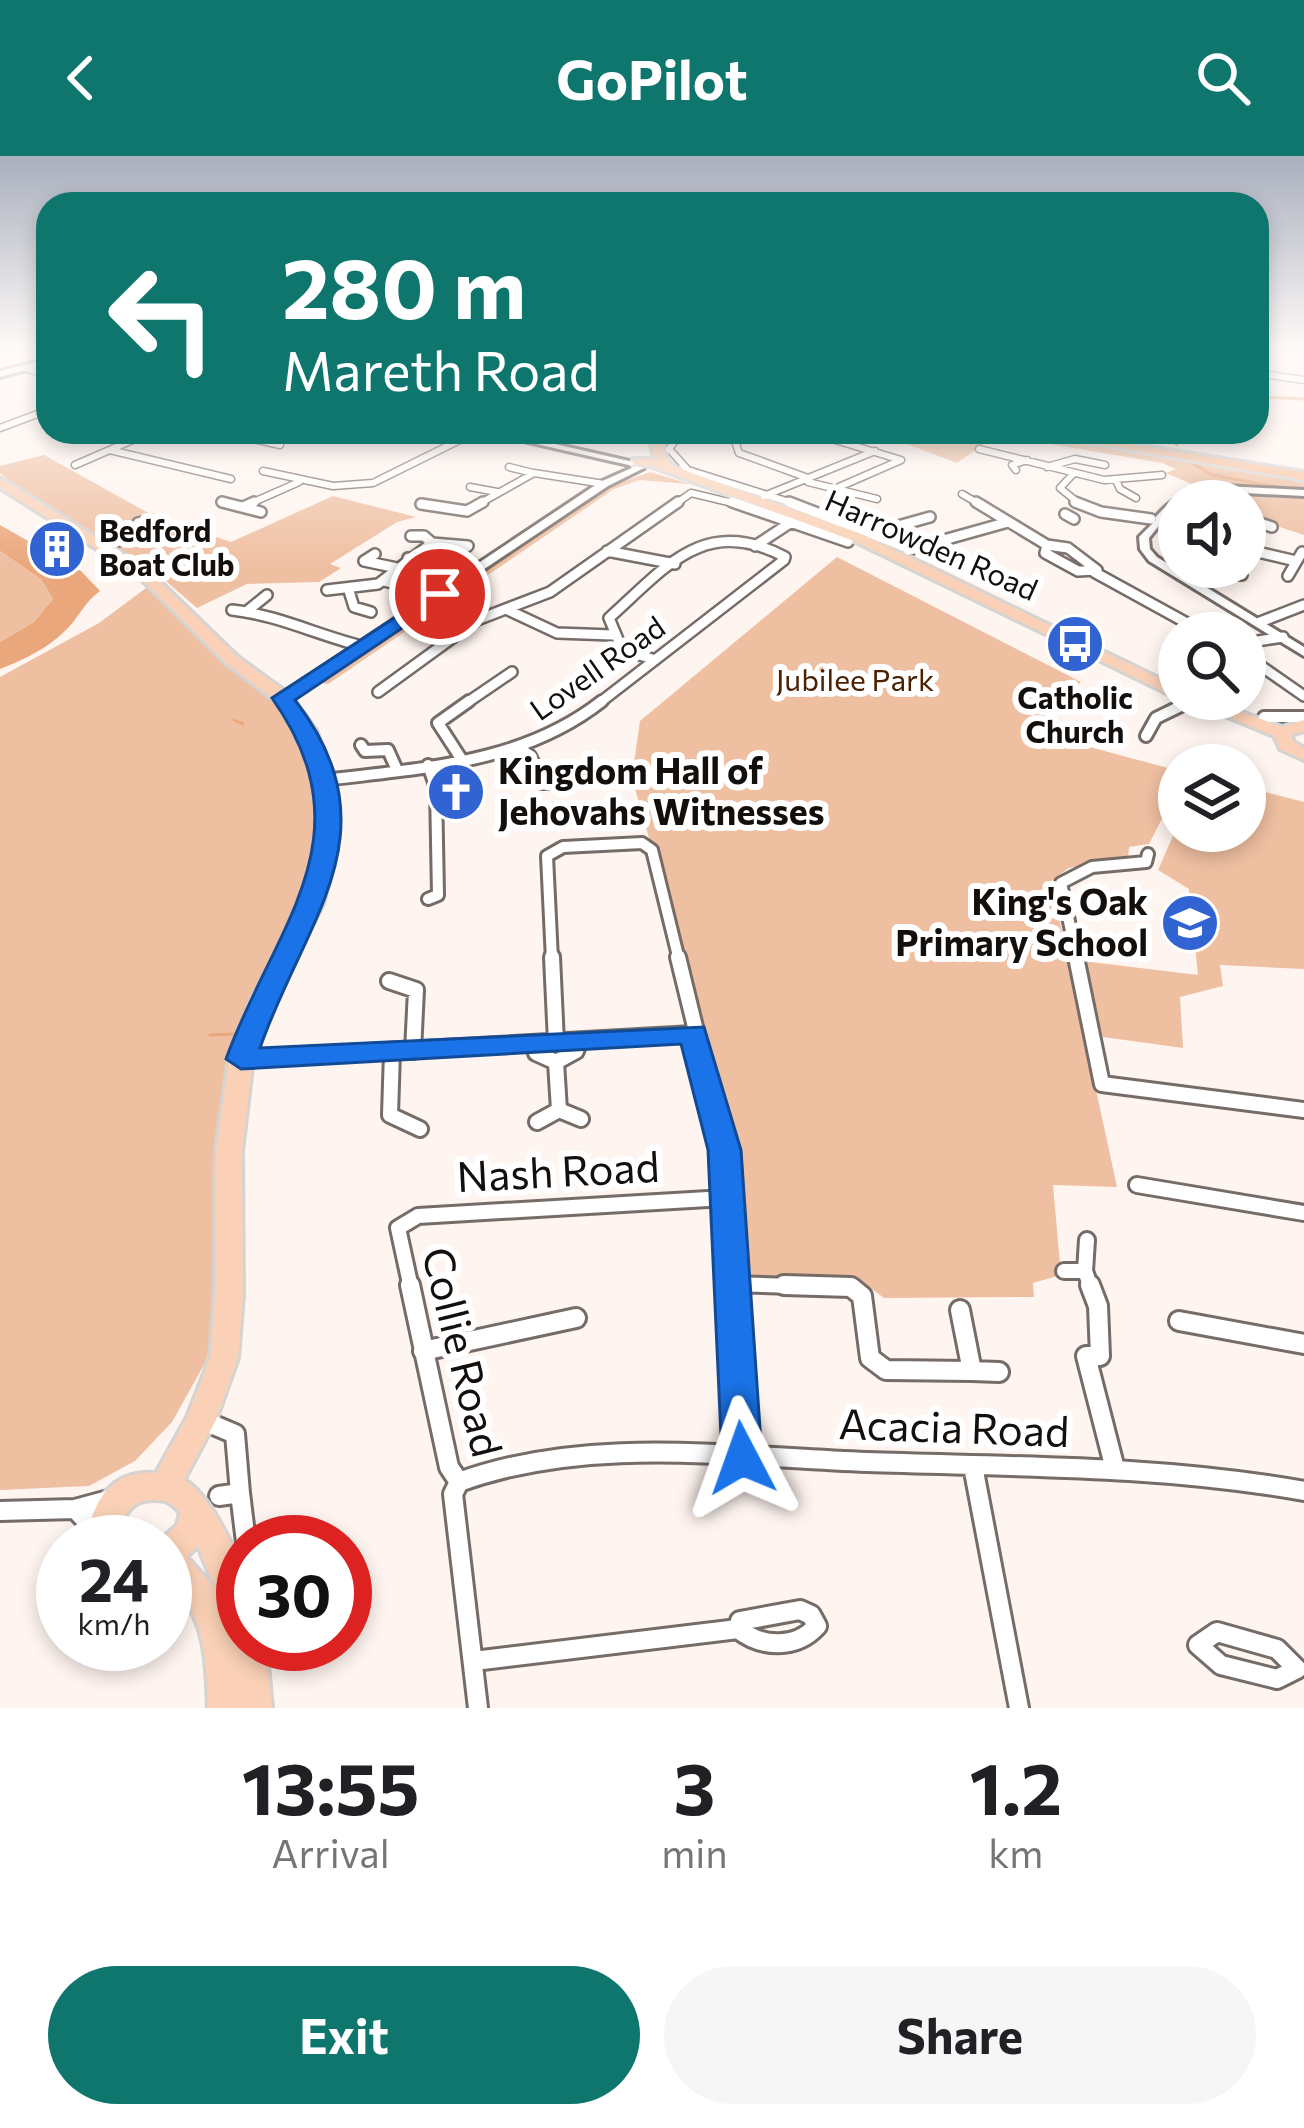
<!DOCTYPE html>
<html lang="en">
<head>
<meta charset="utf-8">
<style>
  :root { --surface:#fff; --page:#f6f6f6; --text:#202124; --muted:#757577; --accent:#0f766e }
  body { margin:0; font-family:Commissioner,sans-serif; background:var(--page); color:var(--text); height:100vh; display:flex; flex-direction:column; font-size:45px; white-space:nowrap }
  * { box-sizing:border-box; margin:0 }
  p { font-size:39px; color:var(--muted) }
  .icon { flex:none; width:66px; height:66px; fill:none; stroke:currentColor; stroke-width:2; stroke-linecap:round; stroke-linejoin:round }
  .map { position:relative; height:1552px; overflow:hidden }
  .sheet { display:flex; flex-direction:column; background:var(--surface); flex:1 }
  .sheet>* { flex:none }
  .top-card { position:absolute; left:36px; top:36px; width:1233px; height:252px; border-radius:36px; box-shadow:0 6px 18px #0003; background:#0f766e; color:#fff; overflow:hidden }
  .tools { position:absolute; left:1158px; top:324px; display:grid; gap:24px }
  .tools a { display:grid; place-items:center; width:108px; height:108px; border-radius:50%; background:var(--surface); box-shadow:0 6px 18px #0003; font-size:60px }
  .speed { position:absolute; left:36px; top:1359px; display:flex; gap:24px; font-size:60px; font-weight:700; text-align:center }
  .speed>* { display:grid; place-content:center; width:156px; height:156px; border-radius:50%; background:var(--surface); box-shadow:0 6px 18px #0003; line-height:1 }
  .speed small { font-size:30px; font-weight:400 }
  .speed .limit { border:18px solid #d22; background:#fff; color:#111 }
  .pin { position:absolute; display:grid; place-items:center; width:102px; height:102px; color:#fff; margin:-51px; border:6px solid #fff; border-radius:50%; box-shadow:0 3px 12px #0007 }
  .me { position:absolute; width:132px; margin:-66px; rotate:356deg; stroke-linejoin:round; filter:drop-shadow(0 0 9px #0008) }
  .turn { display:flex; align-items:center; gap:42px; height:252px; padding:0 48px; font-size:54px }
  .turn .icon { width:156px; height:156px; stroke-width:2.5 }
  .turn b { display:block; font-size:84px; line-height:102px }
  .eta { display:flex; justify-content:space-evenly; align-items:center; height:204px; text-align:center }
  .eta b { font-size:72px; font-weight:700; line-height:84px }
  .action { display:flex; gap:24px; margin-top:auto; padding:24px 48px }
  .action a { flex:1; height:138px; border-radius:72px; background:var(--accent); color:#fff; font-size:48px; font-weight:700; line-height:138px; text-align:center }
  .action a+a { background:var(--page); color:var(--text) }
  header { display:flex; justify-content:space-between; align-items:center; height:156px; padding:0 48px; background:var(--accent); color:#fff; font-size:54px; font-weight:700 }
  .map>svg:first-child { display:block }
  .green { fill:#efbfa1 }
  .water { fill:#eba77c }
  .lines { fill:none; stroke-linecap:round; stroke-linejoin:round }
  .stream { stroke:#eba77c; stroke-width:3 }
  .minor-far4-casing { stroke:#766c67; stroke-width:9 }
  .minor-far3-casing { stroke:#766c67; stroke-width:14 }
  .minor-far2-casing { stroke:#766c67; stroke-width:16 }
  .minor-far1-casing { stroke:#766c67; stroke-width:20 }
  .minor-casing { stroke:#766c67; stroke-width:24 }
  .tertiary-casing { stroke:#766c67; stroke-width:6 }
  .primary-casing { stroke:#d5d4d3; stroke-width:6 }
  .trunk-casing { stroke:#d5d4d3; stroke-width:6 }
  .minor-far4 { stroke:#fff; stroke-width:6 }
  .minor-far3 { stroke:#fff; stroke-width:9 }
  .minor-far2 { stroke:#fff; stroke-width:10 }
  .minor-far1 { stroke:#fff; stroke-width:14 }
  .minor { stroke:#fff; stroke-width:18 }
  .tertiary { fill:#fff; fill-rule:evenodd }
  .primary { fill:#fad1b6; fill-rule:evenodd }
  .trunk { fill:#f8c29e; fill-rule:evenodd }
  .route { fill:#1a73e8; stroke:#114b97; stroke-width:3 }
  .labels { text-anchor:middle; stroke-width:12; stroke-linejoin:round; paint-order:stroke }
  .far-poi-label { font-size:30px; font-weight:bold; fill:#130f0d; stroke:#fff; text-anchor:start }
  .far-street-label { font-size:30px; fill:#130f0d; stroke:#fff }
  .far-park-label { font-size:30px; fill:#4b2100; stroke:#fff }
  .poi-label { font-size:36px; font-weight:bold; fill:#130f0d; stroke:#fff; text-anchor:start }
  .near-street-label { font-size:42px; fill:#130f0d; stroke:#fff }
</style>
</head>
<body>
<header><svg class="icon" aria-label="back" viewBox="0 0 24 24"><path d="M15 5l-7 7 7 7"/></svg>GoPilot<svg class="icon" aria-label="search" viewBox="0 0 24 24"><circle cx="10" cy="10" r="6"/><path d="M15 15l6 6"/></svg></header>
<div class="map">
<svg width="1304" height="1552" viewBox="0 0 1304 1552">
  <rect width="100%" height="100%" fill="#fff5f0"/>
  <path class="green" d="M875 276H1019L1304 323V334L1203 333 1166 317 1176 313 1162 307 997 279 957 307Z
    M44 299 152 359 231 386 333 340 416 361 397 366 330 408 341 412 319 426 247 428 197 452 153 414 35 346 0 317V310Z
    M650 316 690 328 639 324 614 333 328 528 315 526 602 333Z
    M1211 337 1304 339V379L1249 361 1245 345H1227Z
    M0 395 41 423 53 443 34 466 0 486Z
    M837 401 1081 526 1030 575 1179 615V629L1149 688 1129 691 1128 703 1069 712 1051 725 1117 1031 1053 1029 1061 1119 1033 1127 1034 1141 884 1142 860 1124 740 1122 736 989 632 622 640 565Z
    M150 429 272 542 288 569 296 572 315 608 322 693 304 750 270 812 216 1096 214 1176 205 1207 172 1266 135 1305 89 1330 0 1334V521L99 467Z
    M1245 631 1304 646V813L1220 809 1223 830 1180 841 1183 892 1103 881 1082 805 1198 819 1189 733 1158 714 1179 666V675H1245Z"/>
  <path class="water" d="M0 369 81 415 100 435C85 446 80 459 68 472 49 492 25 503 0 513V486L34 466 53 443 41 423 0 395Z"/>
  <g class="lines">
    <path class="stream" d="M1257 241 1304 243
      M1163 276 1177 289
      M1188 305 1213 319 1304 336
      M234 564 243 568
      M210 879 237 878"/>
    <g class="minor-far4-casing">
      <path id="minor-far4" d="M25 212 48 219
        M1257 217 1304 224
        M0 272 48 254
        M681 276 669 293 688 314 799 349
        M746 276 736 288 739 297 808 322
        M809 276 901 304
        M231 278 280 289
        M979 293 1104 324 1162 319
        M110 294 231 323
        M75 309 151 276
        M509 311 533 317
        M1047 311 1075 303 1105 309
        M1016 314 1012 309 1027 304
        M263 315 333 330 373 327 476 276
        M1073 318 1060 332 1081 349
        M1116 324 1120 333 1136 342
        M808 326 877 343
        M470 331 497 336
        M839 331 901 304
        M962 338 981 349
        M764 340 875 295
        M221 346 234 349
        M421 348 429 349
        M247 349 299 326
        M477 349 534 317 604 328
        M674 349 691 337 741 349"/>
    </g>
    <g class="minor-far3-casing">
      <path id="minor-far3" d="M222 346 261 356
        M732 346 848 386
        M789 346 911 393
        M976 346 1047 389
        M1075 346 1101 356 1151 363
        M421 348 467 355 483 346
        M243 351 254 346
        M1065 358 1074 363
        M1245 362 1272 371
        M1167 366 1179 368
        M873 377 930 361
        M432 387 468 390 465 392
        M1047 389 1068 392 1097 414 1078 415 1045 397Z
        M104 390 162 370 151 364 138 367
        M755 390 793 365
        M1245 393 1296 405
        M908 394 1008 366
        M607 395 675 408
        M375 398 364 405 397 412
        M408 402 448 411
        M1211 411 1222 418 1242 419
        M1094 416 1205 477
        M1288 420 1302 396
        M384 425 440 438
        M327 434 378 428 432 387 424 380H411
        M349 435 354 451 371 456
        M232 454C278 459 317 479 362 490
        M508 454 557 477 612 479
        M246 456 267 439
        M1260 466 1304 449
        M1245 487 1283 481
        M1245 499 1304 540
        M378 536 477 464 550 436 678 346
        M465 548 512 516
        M598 548 784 404 785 401C704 358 665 412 609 462L622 493 655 504
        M1185 548 1194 544"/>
    </g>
    <g class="minor-far2-casing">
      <path id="minor-far2" d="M1264 561H1304
        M1146 580 1156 562 1191 545
        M361 589 365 595 388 594 397 614
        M520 592 530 600 543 627 610 621 619 612
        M462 604 438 567 469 545
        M428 609 436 632 438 739 428 743
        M325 624C422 612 522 608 602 545
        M552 804 547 700 563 691 642 687 652 694 679 804
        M1077 804 1061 727 1092 711 1146 706 1148 698"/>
    </g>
    <g class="minor-far1-casing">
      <path id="minor-far1" d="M552 801 556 886
        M678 801 725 994 733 1132
        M1076 801 1102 928 1304 954
        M389 825 416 834 413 895
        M534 888 536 897 556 906 576 895 579 886
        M392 896 390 959 420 973
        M243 903 693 878
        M556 906 559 954 581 963
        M537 966 559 954
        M1137 1029 1304 1057
        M1087 1084 1085 1115 1091 1132
        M1064 1115H1085
        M731 1128 853 1132
        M411 1132 398 1072 418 1060 725 1042"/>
    </g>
    <g class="minor-casing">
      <path id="minor" d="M410 1129 449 1311 459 1326 453 1338 478 1552
        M732 1129 742 1302
        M784 1129 851 1131 862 1140 870 1202 886 1214 972 1215 960 1154
        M1090 1129 1098 1150 1100 1200H1086L1115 1313
        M1179 1165 1304 1188
        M423 1195 576 1162
        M972 1215 999 1216
        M202 1264 235 1278 240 1337 219 1340
        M973 1310 1019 1552
        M459 1326C588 1279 732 1301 867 1306 1014 1311 1159 1309 1304 1335
        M240 1337 246 1386
        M0 1355 75 1353
        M100 1379 75 1353 112 1343
        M800 1454 811 1459 817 1470C796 1493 762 1492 738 1473L740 1465Z
        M1217 1476 1277 1493 1297 1513 1277 1523 1221 1509 1198 1489Z
        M474 1505 738 1473"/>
    </g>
    <g class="tertiary-casing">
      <path id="tertiary" d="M48 203V208L0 221V215Z
        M484 276H502L638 307 633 310Z
        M636 310 644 312 608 330 288 545 283 546 276 542 600 326Z
        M1225 330 1304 334V340L1225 336 1190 342 1179 345 1149 382 1150 393 1157 401 1304 491V500L1149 405 1140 393 1139 381 1156 364 1155 362C1174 338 1195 333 1225 330Z"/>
    </g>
    <g class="primary-casing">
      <path id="primary" d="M646 276 660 277 667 304 675 311 864 379 1179 532V543L854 385 650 310 633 309V303H654L650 282Z
        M0 322 146 412 238 501 289 538 316 574 334 624 337 692 323 748 273 845 253 903 242 995 243 1139 238 1202 216 1264 184 1324C207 1335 240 1397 243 1424 245 1440 243 1457 243 1474L232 1470 235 1481 243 1474V1488H266L272 1552H208C206 1505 206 1455 165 1424V1386H158L177 1369 180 1357C172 1347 167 1344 154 1344 127 1344 122 1364 118 1386H86C93 1346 109 1314 156 1317L187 1261 210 1202 215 1139 216 995 229 903 251 845 303 748 317 692 316 624 299 574 277 546 226 507 136 418 0 332ZM198 1390 215 1432 187 1401Z
        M1184 543H1207L1282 571 1304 564V575L1291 579 1294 586 1304 592V604L1280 593 1274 580Z"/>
    </g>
    <g class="trunk-casing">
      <path id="trunk" d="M1029 276H1057L1304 316V324Z"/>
    </g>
    <use href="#minor-far4" class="minor-far4"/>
    <use href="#minor-far3" class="minor-far3"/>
    <use href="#minor-far2" class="minor-far2"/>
    <use href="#minor-far1" class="minor-far1"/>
    <use href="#minor" class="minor"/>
    <use href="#tertiary" class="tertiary"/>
    <use href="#primary" class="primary"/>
    <use href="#trunk" class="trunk"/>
  </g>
  <linearGradient id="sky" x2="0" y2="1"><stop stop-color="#a9afbd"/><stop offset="0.47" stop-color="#fffaf8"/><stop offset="1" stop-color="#fffaf8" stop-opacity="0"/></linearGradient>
  <rect width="1304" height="410" fill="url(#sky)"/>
  <path class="route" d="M440 432 450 438 447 442 295 544C397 677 304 764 260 892L704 871 741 994 762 1302 756 1314 742 1320 728 1314 722 1302 708 994 681 888 241 913 226 903C274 770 371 682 272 542Z"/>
  <defs>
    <g id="building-disc" transform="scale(3)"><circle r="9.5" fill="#3163d2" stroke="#fff"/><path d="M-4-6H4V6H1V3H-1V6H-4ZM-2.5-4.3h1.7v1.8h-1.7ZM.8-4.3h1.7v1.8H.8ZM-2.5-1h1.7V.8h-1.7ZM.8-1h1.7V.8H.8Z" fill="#fff"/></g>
    <g id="bus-disc" transform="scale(3)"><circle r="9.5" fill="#3163d2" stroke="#fff"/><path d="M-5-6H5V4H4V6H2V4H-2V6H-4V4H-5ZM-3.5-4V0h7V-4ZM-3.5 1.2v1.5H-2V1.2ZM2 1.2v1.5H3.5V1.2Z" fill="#fff"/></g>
    <g id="church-disc" transform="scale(3)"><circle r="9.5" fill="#3163d2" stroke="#fff"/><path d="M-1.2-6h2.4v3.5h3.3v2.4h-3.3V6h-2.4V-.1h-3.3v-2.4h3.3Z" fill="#fff"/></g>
    <g id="school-disc" transform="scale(3)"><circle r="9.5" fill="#3163d2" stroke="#fff"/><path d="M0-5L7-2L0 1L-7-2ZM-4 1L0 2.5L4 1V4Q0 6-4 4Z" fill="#fff"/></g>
  </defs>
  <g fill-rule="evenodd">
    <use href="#building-disc" x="57" y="393"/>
    <use href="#bus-disc" x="1075" y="488"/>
    <use href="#church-disc" x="456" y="636"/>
    <use href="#school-disc" x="1190" y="767"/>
  </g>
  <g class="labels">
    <g class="far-poi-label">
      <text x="99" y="386">Bedford<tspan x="99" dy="34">Boat Club</tspan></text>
      <text x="1075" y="553" text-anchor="middle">Catholic<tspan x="1075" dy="34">Church</tspan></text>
    </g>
    <g class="far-street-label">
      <text transform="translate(931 390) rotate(24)" y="10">Harrowden Road</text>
      <text transform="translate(598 513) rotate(-35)" y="10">Lovell Road</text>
    </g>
    <g class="far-park-label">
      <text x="855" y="535">Jubilee Park</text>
    </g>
    <g class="poi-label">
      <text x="498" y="628">Kingdom Hall of<tspan x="498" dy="41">Jehovahs Witnesses</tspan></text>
      <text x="1148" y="759" text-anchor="end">King's Oak<tspan x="1148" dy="41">Primary School</tspan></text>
    </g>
    <g class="near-street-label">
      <text transform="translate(558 1016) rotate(-3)" y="15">Nash Road</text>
      <text transform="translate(462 1196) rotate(76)" y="15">Collie Road</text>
      <text transform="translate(954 1272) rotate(2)" y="15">Acacia Road</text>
    </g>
  </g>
</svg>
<div class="tools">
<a><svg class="icon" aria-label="sound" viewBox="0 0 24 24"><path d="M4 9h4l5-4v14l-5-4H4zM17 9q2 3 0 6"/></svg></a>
<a><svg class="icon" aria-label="search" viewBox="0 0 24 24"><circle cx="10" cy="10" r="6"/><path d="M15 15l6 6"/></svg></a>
<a><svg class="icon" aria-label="layers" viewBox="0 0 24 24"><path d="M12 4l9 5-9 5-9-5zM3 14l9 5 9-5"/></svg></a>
</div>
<div class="speed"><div>24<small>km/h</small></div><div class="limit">30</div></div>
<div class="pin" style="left:440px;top:438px;background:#d93025"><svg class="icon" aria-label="arrive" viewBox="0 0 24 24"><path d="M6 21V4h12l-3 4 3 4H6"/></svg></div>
<svg class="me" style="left:742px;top:1302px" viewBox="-20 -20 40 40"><path d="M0-17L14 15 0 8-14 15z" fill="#1a73e8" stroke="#fff" stroke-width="4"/></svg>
<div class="top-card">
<div class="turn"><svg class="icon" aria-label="left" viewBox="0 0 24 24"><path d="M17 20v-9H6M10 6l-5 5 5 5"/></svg><div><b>280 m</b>Mareth Road</div></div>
</div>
</div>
<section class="sheet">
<div class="eta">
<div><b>13:55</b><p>Arrival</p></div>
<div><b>3</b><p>min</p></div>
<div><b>1.2</b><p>km</p></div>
</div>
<div class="action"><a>Exit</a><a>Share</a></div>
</section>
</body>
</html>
